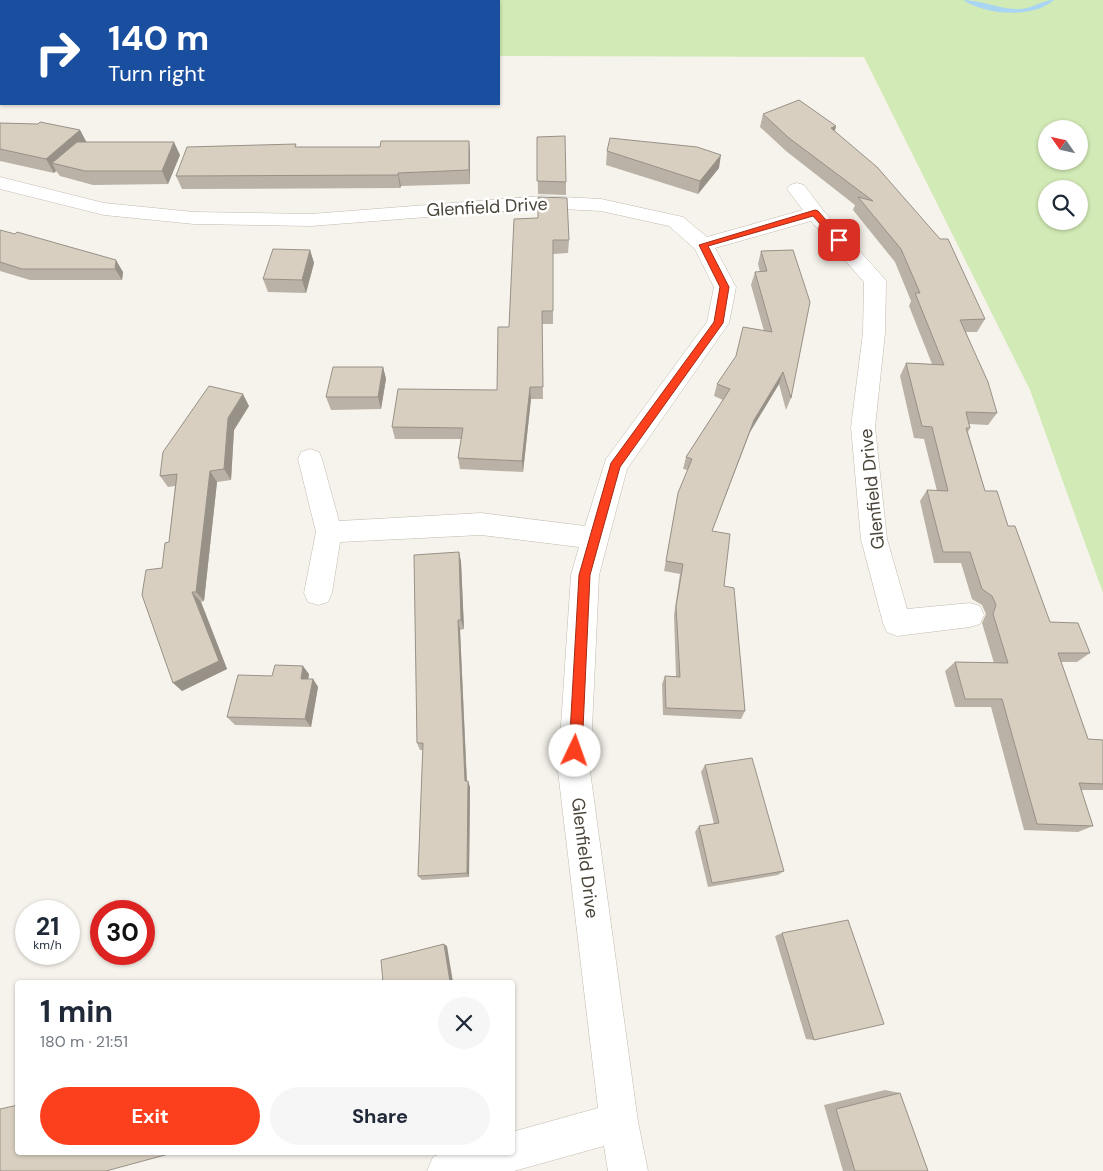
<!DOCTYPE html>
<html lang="en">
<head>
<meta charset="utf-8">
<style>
  :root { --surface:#fff; --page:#f6f6f7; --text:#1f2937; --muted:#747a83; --accent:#fc3f1d }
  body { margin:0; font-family:"DM Sans",sans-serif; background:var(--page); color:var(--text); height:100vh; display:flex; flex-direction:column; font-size:19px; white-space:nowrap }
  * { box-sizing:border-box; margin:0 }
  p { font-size:16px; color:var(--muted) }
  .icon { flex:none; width:28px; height:28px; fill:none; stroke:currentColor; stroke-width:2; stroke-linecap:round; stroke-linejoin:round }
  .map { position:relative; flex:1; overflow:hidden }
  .side { position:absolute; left:15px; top:980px; width:500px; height:175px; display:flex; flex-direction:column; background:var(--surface); border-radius:5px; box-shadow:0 1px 4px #0004 }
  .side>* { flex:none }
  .top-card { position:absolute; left:0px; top:0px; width:500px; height:105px; box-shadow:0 1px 4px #0004; background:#1a4fa0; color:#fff; overflow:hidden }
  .needle { width:32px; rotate:304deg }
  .buttons { position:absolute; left:1038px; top:120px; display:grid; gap:10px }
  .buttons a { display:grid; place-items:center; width:50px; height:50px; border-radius:50%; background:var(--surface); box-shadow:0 1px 4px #0004; font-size:25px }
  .speed { position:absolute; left:15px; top:900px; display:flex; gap:10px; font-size:25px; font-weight:700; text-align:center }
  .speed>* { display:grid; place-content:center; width:65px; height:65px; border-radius:50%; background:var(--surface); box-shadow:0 1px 4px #0004; line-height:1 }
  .speed small { font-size:12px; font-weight:400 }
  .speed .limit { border:8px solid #d22; background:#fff; color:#111 }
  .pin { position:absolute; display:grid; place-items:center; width:42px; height:42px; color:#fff; margin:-21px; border-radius:10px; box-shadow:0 2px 8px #0006 }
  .me { position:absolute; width:55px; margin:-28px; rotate:3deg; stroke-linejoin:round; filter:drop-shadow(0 0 4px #0008) }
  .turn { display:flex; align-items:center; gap:18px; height:105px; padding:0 25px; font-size:22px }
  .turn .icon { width:65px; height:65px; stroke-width:2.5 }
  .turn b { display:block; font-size:35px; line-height:42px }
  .round { display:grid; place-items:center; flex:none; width:52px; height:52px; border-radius:26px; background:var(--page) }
  .headline { display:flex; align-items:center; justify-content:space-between; height:85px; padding:0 25px }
  h1 { font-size:30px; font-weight:700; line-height:38px }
  .primary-button { display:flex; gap:10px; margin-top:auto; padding:10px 25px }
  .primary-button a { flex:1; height:58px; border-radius:30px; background:var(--accent); color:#fff; font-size:20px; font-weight:700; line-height:58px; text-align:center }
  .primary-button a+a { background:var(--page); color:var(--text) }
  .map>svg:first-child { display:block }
  .green { fill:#d2eab5; fill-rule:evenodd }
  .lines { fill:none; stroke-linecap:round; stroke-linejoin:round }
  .stream { fill:#a9d4f2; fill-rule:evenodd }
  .minor-casing { stroke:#c2bbae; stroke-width:1 }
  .major-casing { stroke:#e6c16a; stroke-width:29 }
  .minor { fill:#fff; fill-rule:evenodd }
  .major { stroke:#ffe39c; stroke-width:28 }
  .wall { fill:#bab2a6 }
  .shaded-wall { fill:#979187 }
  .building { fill:#d8cfc1; stroke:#979187 }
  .route { fill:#fc3f1d; stroke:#a42913 }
  .labels { text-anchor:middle; stroke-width:5; stroke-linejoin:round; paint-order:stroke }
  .street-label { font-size:18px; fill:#4b4439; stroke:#fff }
</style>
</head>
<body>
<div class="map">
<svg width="1103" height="1171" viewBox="0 0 1103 1171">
  <rect width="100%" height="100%" fill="#f6f3ec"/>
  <path class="green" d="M69 0H1103V593L1030 390 864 57 499 56V1H68ZM1046 129H1079V161H1046ZM1046 189H1079V221H1046Z"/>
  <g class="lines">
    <path class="stream" d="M963 0C982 0 1001 10 1021 9 1033 8 1043 0 1054 0 1033 19 985 15 963 0Z"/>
    <g class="minor-casing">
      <path id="minor" d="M0 29H1V39H0Z
        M0 177 104 203 194 212 311 214 542 196 601 199 683 217 707 237 803 210 787 189 790 185 797 183 804 185 822 209 882 276 886 281 885 333 875 427 887 539 907 609 970 603 980 606 984 615 980 624 970 627 897 636 887 632 883 623 861 539 851 427 863 333 864 282 811 221 715 248 736 287 729 323 627 469 599 575 590 771 638 1122 648 1171H608L604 1146 514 1171H427L433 1157 444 1152H512V1132L598 1108 558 771 571 575 579 547 481 535 340 542 332 593 328 602 318 605 308 602 304 593 316 532 298 459 301 452 310 449 319 452 322 459 339 521 481 513 585 526 606 459 707 322 714 287 695 249 669 226 601 211 542 208 311 226 194 224 104 215 0 189Z"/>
    </g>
    <g class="major-casing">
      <path id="major" d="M54 1 55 0
        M0 55 1 54"/>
    </g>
    <use href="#minor" class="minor"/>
    <use href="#major" class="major"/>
  </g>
  <path class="wall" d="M763 114 836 126 835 131 985 319 977 332H966L997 413 988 425 969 424 970 428 968 432 985 491 1008 526 1050 622 1090 653 1077 662H1061L1088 739 1103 740V790H1081L1093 826 1078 832 1024 830 991 707H955L945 671 955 662 994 663 982 623 986 614 982 605 972 599 961 563H934L920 501 927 490 937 491 924 439 914 438 900 376 906 363 932 364 909 306 911 301 895 262 853 210 855 205 786 151 760 127Z
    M0 123 80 130 86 142 180 155 168 184 93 185 60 176 56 171 54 173 0 161Z
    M537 137 566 182V195L538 194Z
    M469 141 470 154V184L401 186 400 188 182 189 176 176 297 147H380Z
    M607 151 719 168 698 194 606 165Z
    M514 219 569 240 568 253 553 254V324H542L543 399H531L523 472 460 469 458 458 461 439H395L392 427 497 390 509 327Z
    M0 230 123 272 122 280H30L0 271Z
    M310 250 314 263 306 293 268 292 263 279Z
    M793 250 791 398 786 410 779 384 750 432 712 531 724 586 745 711 741 719 663 715 662 684 665 676H676L674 615 680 574 664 571 676 504 678 493 688 470 683 469 686 457 723 400 714 396 717 384 764 331 751 285 755 272H760L758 264 761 251Z
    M383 367 386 379 381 409 331 410 326 397Z
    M249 406 234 430 231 480 217 482 204 601 201 602 227 669 182 691 162 568 169 542 175 486 168 487 160 476Z
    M459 552 461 562 464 629 460 630 467 781 470 787 469 877 422 880 418 876 423 750H420L417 743Z
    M309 674 308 679H313L318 687 311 727 235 725 227 717 272 676Z
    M705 765 784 871 778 875 708 887 695 832 699 826 714 824 701 772Z
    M782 933 814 1040 806 1039 775 936Z
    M885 1090 900 1093 928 1171H843L824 1105Z"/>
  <path class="shaded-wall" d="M836 126 832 139 831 128Z
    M80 130 87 143 52 163 56 171 54 173 46 159Z
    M469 141 470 154V184L469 170Z
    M174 142 180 155 168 184 162 171Z
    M721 155 719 168 698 194 700 181Z
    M398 173 401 186 400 188 398 175Z
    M310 250 314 263 306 293 302 280Z
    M116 260 123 272 122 280 115 269Z
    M383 367 386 379 381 409 378 397Z
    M783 372 779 384 750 432 708 542 754 420Z
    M530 387 531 399 523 472 522 461Z
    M243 394 249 406 234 430 231 480 224 469 228 418Z
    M210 471 217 482 204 601 196 592Z
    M459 552 461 562 464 629 461 620Z
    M192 592 201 602 227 669 182 691 173 683Z
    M458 620 460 630 467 787 465 781Z
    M303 666 309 674 307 687 301 679Z
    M313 679 318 687 311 727 305 719Z
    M468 781 470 787 469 877 467 873Z
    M444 944 447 946 453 982H450Z"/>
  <path class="building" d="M799 100 836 126 831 128 877 167 940 239H948L985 319 960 320 988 382 997 413 966 412 970 428H966L985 491H997L1008 526H1015L1050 622 1078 623 1090 653H1058L1088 739 1103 740V784L1079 783 1093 826 1037 824 1002 699H965L955 662 1008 663 993 614 996 605 992 596 982 589 970 552H943L927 490 948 491 932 427 922 426 906 363 944 365 915 293H920L901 249 858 197 873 201 789 138 763 114Z
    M40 122 80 130 46 159 0 149V123L38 124Z
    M565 136 566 182 537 181V137Z
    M610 138 697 147 721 155 700 181 607 151Z
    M381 141H469V170L398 173V175L176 176 187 147 296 144 295 147H380Z
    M77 142H174L162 171H85L52 163Z
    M538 197 567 198 569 240H553V311H542L543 387H530L522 461 458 458 463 428 392 427 398 389 497 390 498 327H509L514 219 538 218Z
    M0 230 15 234 17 232 116 260 115 269H22L0 262Z
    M273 249 310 250 302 280 263 279Z
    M793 250 810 302 791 398 783 372 754 420 712 531 730 534 724 586 734 588 745 711 666 708 665 676 680 677 676 606 683 564 666 561 678 493 692 459 686 457 730 389 717 384 736 356 743 327 772 332 755 272 767 271 761 251Z
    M333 367H383L378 397H326Z
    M209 386 243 394 228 418 224 469 210 471 196 592H192L219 661 173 683 142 595 146 570 162 568 165 543 169 542 177 474 160 476 163 452Z
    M459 552 461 620H458L465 781H468L467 873 418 876 423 743H417L414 555Z
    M275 665 303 666 301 679H313L305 719 227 717 238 675 272 676Z
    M752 758 784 871 712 883 699 826 719 823 705 765Z
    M848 920 884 1024 814 1040 782 933Z
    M444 944 450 982H383L381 960Z
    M900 1093 928 1171H855L836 1109Z
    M18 1105V1152H176L106 1171H0V1109Z"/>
  <path class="route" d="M815 210 818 211 842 238V242H836L813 216 708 246 729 287 723 323 620 467 590 575 582 751 580 756 575 758 571 756 569 751 579 575 611 463 714 322 720 287 699 245Z"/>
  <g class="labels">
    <g class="street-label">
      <text transform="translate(487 207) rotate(-3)" y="6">Glenfield Drive</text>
      <text transform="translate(872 489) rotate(-96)" y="6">Glenfield Drive</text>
      <text transform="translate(585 858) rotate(83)" y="6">Glenfield Drive</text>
    </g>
  </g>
</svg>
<div class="buttons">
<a><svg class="needle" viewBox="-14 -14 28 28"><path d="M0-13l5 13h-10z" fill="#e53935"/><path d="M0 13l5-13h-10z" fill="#747a83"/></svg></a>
<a><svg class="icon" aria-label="search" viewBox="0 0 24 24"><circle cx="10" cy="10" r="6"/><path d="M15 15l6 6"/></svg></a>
</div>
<div class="speed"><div>21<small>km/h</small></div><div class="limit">30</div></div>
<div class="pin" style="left:839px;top:240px;background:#d93025"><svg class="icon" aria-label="arrive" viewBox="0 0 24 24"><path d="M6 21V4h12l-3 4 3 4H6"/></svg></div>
<svg class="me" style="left:575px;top:751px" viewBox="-20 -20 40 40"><circle r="19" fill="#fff"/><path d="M0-13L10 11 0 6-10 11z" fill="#fc3f1d"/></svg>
<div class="top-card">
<div class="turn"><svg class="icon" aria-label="right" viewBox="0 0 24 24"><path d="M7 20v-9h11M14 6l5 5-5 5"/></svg><div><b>140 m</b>Turn right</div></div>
</div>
<section class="side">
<div class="headline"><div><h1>1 min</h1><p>180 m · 21:51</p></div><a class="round"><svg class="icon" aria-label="close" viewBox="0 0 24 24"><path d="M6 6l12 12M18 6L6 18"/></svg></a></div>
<div class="primary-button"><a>Exit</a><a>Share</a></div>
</section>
</div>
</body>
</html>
